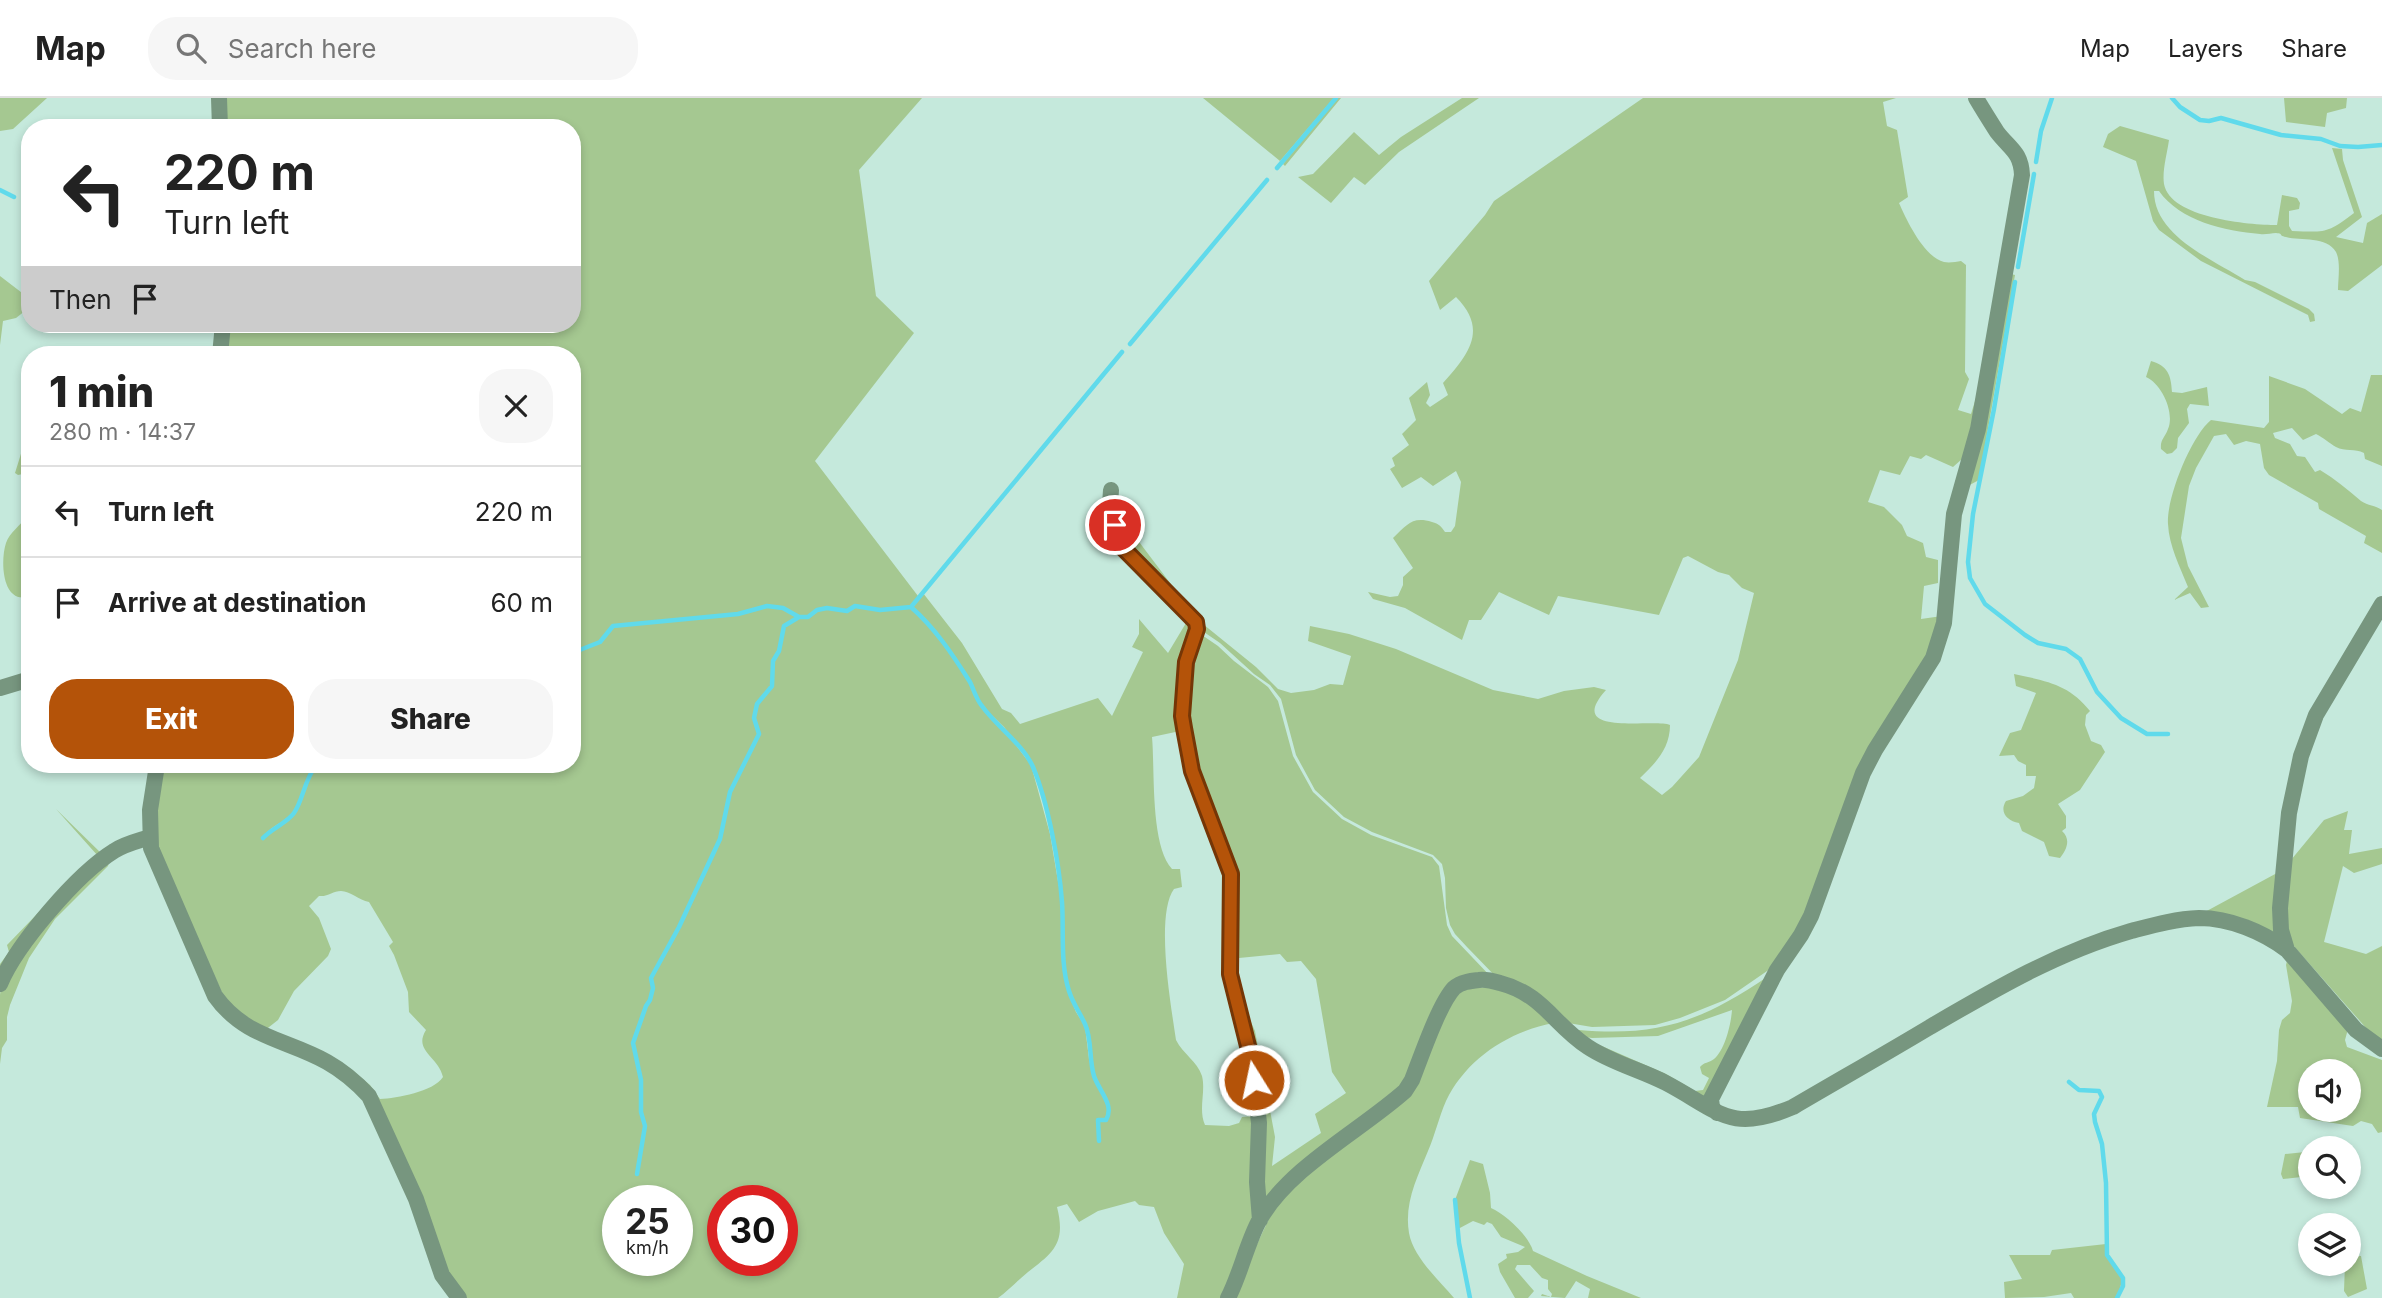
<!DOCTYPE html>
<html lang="en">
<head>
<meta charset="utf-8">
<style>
  :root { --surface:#fff; --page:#f6f6f6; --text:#222; --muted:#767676; --line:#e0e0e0; --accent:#b45309 }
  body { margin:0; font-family:Inter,sans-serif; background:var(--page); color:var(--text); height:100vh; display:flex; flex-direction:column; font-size:26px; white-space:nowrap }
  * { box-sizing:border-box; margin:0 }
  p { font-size:23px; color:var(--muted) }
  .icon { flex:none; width:38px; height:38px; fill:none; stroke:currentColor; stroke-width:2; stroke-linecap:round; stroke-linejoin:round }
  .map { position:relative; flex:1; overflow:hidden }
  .panel { position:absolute; left:21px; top:248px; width:560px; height:427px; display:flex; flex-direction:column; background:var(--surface); border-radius:28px; box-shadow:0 4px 10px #0003 }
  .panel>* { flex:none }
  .hud { position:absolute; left:21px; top:21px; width:560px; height:214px; border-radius:28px; box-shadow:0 4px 10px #0003; background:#fff; color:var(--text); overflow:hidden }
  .fabs { position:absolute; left:2298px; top:961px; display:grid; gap:14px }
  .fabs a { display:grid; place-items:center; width:63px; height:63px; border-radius:50%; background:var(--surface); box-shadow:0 4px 10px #0003; font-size:35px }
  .speed { position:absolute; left:602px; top:1087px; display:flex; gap:14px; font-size:35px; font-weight:700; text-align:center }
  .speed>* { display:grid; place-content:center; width:91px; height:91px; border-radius:50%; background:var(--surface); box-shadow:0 4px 10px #0003; line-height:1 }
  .speed small { font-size:18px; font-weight:400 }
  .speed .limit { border:10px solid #d22; background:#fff; color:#111 }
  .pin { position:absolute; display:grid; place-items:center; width:60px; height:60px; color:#fff; margin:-30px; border:4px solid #fff; border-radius:50%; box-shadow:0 2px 7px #0007 }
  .me { position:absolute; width:77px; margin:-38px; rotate:350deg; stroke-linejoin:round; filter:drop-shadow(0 0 5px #0008) }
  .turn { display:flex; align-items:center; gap:24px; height:147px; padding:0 28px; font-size:32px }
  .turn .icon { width:91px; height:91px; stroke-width:2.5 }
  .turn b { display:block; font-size:49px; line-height:60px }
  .then { display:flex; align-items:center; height:66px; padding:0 28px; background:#0003; gap:14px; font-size:26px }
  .round { display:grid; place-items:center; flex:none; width:74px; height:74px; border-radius:28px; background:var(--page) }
  .summary { display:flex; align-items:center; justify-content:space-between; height:119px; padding:0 28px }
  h1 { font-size:42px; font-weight:800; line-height:52px }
  .button { display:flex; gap:14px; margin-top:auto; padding:14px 28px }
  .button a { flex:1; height:80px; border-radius:28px; background:var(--accent); color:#fff; font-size:28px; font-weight:800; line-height:80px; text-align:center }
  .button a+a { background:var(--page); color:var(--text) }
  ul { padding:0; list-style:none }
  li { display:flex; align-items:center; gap:21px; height:91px; padding:0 28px; border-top:2px solid var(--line) }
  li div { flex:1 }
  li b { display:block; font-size:26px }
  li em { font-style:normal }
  header { display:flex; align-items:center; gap:42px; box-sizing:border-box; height:98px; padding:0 35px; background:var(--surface); border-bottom:2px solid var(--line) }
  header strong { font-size:33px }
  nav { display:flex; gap:38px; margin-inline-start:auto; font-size:24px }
  .search { width:490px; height:63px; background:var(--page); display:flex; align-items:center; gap:18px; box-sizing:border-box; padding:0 24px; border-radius:28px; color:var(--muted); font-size:26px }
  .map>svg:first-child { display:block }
  .green { fill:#a5c891; fill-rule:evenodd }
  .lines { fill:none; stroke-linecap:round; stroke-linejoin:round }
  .stream { stroke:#60daeb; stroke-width:4.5 }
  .minor { stroke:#77967f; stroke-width:16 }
  .route-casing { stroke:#753606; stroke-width:18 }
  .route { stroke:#b45309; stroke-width:12 }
</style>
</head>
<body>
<header>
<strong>Map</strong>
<div class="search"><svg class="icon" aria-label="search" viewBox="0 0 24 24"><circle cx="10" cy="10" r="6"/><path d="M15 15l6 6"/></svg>Search here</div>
<nav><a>Map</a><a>Layers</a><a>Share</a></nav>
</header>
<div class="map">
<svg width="2382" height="1200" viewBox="0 0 2382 1200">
  <rect width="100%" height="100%" fill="#c5e9dc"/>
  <path class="green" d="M0 0H47L13 31 0 33Z
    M222 0H922L859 72 876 198 914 235 815 363 918 498 911 508 880 511 855 507 847 513 827 509 817 512 808 518H799L783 509 767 507 738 515 620 527 613 528 600 543 572 554V257H223L227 226H572V30H223Z
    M1203 0H1334L1280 63Z
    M1337 0H1341L1285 68 1283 66Z
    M1462 0H1479L1399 54 1365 87 1354 79 1331 105 1298 79 1313 76 1354 34 1379 57 1401 39Z
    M1643 0H1896L1883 4 1887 28 1897 32 1908 99 1899 105C1907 123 1924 159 1944 164 1949 165 1956 164 1961 163L1966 167 1965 274 1969 281 1958 312 1971 316 1980 287 1971 353 1953 369 1926 357 1921 361 1910 358 1900 377 1880 372 1868 404 1884 409 1902 427 1907 438 1923 445 1926 459 1938 462V485L1924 488 1921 521 1942 518 1936 544 1873 651 1809 817 1770 871 1725 902 1680 920 1655 927 1592 929 1568 925 1499 882 1467 849 1455 836 1450 827 1446 810 1445 780 1442 766 1433 757 1372 734 1344 719 1315 692 1296 657 1281 601 1270 587 1254 576 1220 545 1198 530 1122 443 1112 408 1198 522 1256 569 1278 591 1291 595 1314 592 1330 586 1343 587 1351 558 1308 543 1310 528 1349 536 1396 551 1493 592 1538 601 1564 593 1594 589 1606 592C1563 640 1653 620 1670 627 1670 650 1656 665 1640 680L1662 697 1672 689 1699 659 1738 562 1754 495 1742 490 1729 477 1718 474 1688 458 1683 460 1659 517 1558 498 1549 517 1499 494 1481 522H1469L1462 542 1405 510 1373 501 1368 494 1390 499 1398 498 1403 487V479L1413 470 1393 440C1407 427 1412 418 1432 424 1439 426 1441 428 1445 434H1451L1455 428 1461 384 1456 373 1433 388 1421 379 1402 390 1390 371 1395 368 1392 360 1409 347 1402 336 1416 322 1409 300 1427 284 1430 297 1426 305 1430 309 1448 297 1443 285C1468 257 1489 232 1456 199L1440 212 1429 183 1485 117 1494 103Z
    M2284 0H2347L2346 10 2327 15 2325 29 2286 24Z
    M2120 28 2169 42C2167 56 2162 73 2164 86 2170 120 2249 127 2277 127L2282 97 2297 100 2300 105 2299 111 2289 113V128L2292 133C2325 134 2327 136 2354 115L2332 50 2342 51 2343 62 2362 119 2336 139 2363 145 2367 125 2382 116V167L2348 193 2338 192C2338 181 2341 164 2336 154 2327 138 2301 143 2286 139 2277 137 2285 136 2276 135 2271 135 2265 137 2260 136 2225 133 2180 123 2159 93H2154C2154 138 2212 161 2245 182L2255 184 2309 211 2314 216 2315 223 2310 224 2308 217 2201 163 2159 132 2153 123 2136 63 2103 49 2108 36Z
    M2007 175 2015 177 1979 382 1964 390Z
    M0 178 30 201V209L16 220 3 223 0 247Z
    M2151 263C2168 268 2171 277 2172 294L2182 295 2207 289 2209 308 2190 306 2187 311 2189 325 2178 340 2177 350 2172 355 2167 356 2161 351C2160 341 2165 340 2168 331 2175 315 2162 286 2146 279Z
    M2371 277H2382V368L2365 361 2364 355C2355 350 2345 354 2336 349 2329 345 2324 340 2316 336L2303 342 2292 330 2273 335 2275 340 2290 346 2297 358 2305 359 2315 374 2320 372C2335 381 2348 392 2361 403 2368 408 2375 407 2382 412V455L2364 445 2366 438 2319 411 2318 405 2269 377 2264 370 2260 346 2246 343 2234 347 2226 336 2214 338 2196 370 2189 388 2181 440 2188 468 2209 509 2201 510 2190 495 2174 502 2188 489C2180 469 2169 448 2168 426 2166 401 2191 338 2211 322L2264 330 2269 324V278L2305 291 2342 316 2350 310 2361 314Z
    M30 308V363L23 376 18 377 15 375C19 362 23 351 25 338 22 330 26 324 22 316Z
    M27 418 30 420V498C2 508 0 463 6 445 10 434 20 428 27 418Z
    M923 495 962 545 1002 611 1011 615 1020 626 1098 600 1112 618 1143 554 1132 549 1139 536V521L1168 555 1189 520 1192 524 1180 633 1152 639C1155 672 1150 747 1172 771H1180L1182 789 1174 791C1155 817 1171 908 1176 942 1183 956 1197 963 1202 978 1206 994 1198 1011 1205 1027L1229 1028 1239 1025 1242 1019 1254 1018V1122L1224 1200H1177L1184 1166 1164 1135 1154 1109 1139 1107 1135 1103 1098 1113 1079 1124 1067 1106 1057 1109C1066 1145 1054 1154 1028 1174 1018 1182 1009 1192 998 1200H464L445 1176 347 968 370 987 380 1001C397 1000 433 994 443 979 438 958 413 953 426 932L409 914 408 894 394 857 389 848 393 844 369 804C359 802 350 793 341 793 333 793 328 799 319 798L309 808 319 820 331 851 328 858 294 893 278 922 264 933 229 910 155 749 160 667H315C304 681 303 705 291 717 282 726 267 729 264 741 272 731 286 727 294 717 305 704 305 682 317 667H572V556L601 544 614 529 739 517 767 509 783 511 797 519 783 528 778 552 772 563 771 588 756 605 753 620 759 636 729 694 719 741 679 828 651 880 652 890 650 902 645 907 632 945 641 982 640 1014 644 1028 637 1078 646 1028 642 1014V982L634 945 647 908 651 902 654 891 652 880 680 829 721 741 731 694 760 636 755 620 758 606 773 588 774 564 780 553 784 529 799 520H809L818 513 828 511 847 514 855 509 880 512 912 510 926 523 939 539 971 587 980 608 1003 630 1031 667 1050 736 1061 801 1062 854 1067 891 1076 914 1085 928 1089 961 1094 981 1108 1009 1106 1021 1097 1022 1099 1044V1023L1107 1022 1110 1016V1008L1096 981 1090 961 1086 927 1077 914 1068 890 1064 854 1062 801 1052 736 1033 667 1004 629 981 607 972 587 940 539 913 509ZM618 1102H677V1162H618ZM723 1102H782V1162H723Z
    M1199 535 1218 548 1234 563 1268 589 1278 603 1293 658 1313 694 1342 721 1371 737 1432 759 1439 768 1447 827 1452 838 1493 881 1459 885 1411 981 1262 1114 1246 913 1255 933 1275 1039 1272 1068 1321 1035 1315 1016 1346 995 1332 974 1316 881 1301 863 1287 864 1280 856 1239 860 1236 866 1234 780 1196 679 1185 594Z
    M2014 576C2046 583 2069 586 2090 613L2086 617 2085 627 2091 643 2101 647 2105 654 2080 692 2058 706 2066 718V730L2062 733C2071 741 2067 751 2060 760L2049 758 2044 744 2022 733 2019 725C2007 723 1999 714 2006 703L2023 698 2034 690 2036 678H2026V667L2018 663 2014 657 1999 658 2010 635 2021 632 2036 595 2016 588Z
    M56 711 104 758 0 881V866L9 854 7 847 70 782 98 758Z
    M2348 713 2344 732H2352L2349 756 2382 750V766L2354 775 2343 768 2324 844 2366 856 2382 848V948L2285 838 2291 762 2324 722Z
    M110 760 108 768 55 821 29 860 10 907 7 919V942L2 950 0 966C0 944 0 919 0 897 5 858 81 789 110 760Z
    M2277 775 2275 835 2203 815Z
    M2288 859 2348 931 2345 942 2347 949 2382 962V1034L2378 1035 2372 1026 2361 1023 2353 1028 2300 1020 2298 1009H2267L2277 963 2279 932 2282 922 2290 915 2292 903 2286 867ZM2310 973H2348V1012H2310Z
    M1767 879 1709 1004 1595 945 1666 976 1695 993 1703 992 1709 980 1702 976 1700 969C1704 964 1709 965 1714 961 1725 952 1731 926 1732 912L1658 938 1592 940 1576 938 1579 932C1658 939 1702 923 1767 879Z
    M1460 889 1515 890 1554 925C1509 933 1466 961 1446 1003 1439 1019 1435 1037 1428 1053 1417 1080 1404 1105 1409 1135 1413 1159 1439 1182 1454 1200H1232L1278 1101 1393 1007Z
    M2305 1054 2310 1057V1078L2283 1081 2281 1076 2285 1056Z
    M1470 1062 1483 1066 1490 1095 1491 1110C1505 1116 1529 1138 1533 1153L1587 1178 1641 1200H1588L1590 1191 1576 1183 1565 1200 1541 1198 1542 1196 1551 1199 1552 1196 1548 1191V1182L1542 1180 1530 1167H1517L1515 1171 1534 1193 1528 1200H1515L1500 1174 1498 1166 1507 1160 1506 1156 1518 1154 1525 1149 1501 1139 1492 1126 1487 1124 1484 1127 1473 1123 1458 1131 1455 1102Z
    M2106 1146C2108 1173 2132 1168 2116 1200H2074L2071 1195 2044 1199 2005 1200 2004 1184 2022 1181 2009 1157H2050L2052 1152Z
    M2349 1158H2361L2367 1191 2348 1199 2344 1193 2345 1166H2348Z"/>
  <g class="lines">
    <path class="stream" d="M2172 0 2180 9 2200 22 2209 23 2221 20 2281 37 2321 41 2340 48 2358 49 2382 47
      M2036 64 2041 33 2052 0
      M1277 70 1336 0
      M0 92 14 99
      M2018 169 2034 76
      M2015 184 1994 311 1973 416 1968 464 1970 480 1985 506 2025 537 2038 545 2066 551 2080 561 2097 594 2121 620 2147 636H2168
      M1130 246 1267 82
      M911 509 1122 254
      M572 555 600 544 613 528 738 516 767 508 783 510 799 519H808L817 512 827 510 847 513 855 508 880 512 911 509C935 530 953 557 970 584 974 592 976 601 982 608 996 628 1023 646 1033 669 1048 705 1059 764 1062 804 1064 833 1060 865 1069 893 1073 906 1080 915 1085 926 1092 941 1089 962 1094 978 1099 993 1115 1007 1106 1022H1098L1099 1043
      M263 740C272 730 287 725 294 715 303 702 304 683 316 667
      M2069 984 2079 992 2099 993 2102 999 2094 1016 2095 1024 2102 1046 2106 1085 2107 1157 2123 1180V1188L2117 1200
      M637 1076 645 1028 641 1014V982L633 945 646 908 650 902 653 890 651 880 679 829 720 741 730 694 759 636 754 620 757 606 772 588 773 563 779 553 784 528 799 519
      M1455 1102 1459 1145 1470 1200"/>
    <path class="minor" d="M219 0 220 30
      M220 257 223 226
      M1111 392 1110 407 1119 446 1197 524V531L1186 564 1182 618 1192 673 1231 776 1230 876 1248 949 1254 982 1259 1025 1257 1084 1260 1122
      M0 590 30 581
      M157 667 150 712 151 750 215 898C245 940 286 941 327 964 343 973 357 985 369 998L416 1101 442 1177 459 1200
      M2287 852 2281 832 2280 810 2289 715 2301 658 2316 617 2382 506
      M0 886C17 846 77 776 114 753 124 746 138 743 150 739
      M1717 1015 1712 1009 1711 1001 1777 872 1801 837 1811 818 1863 675 1875 652 1933 560 1944 525 1954 416 1978 331 2022 77C2021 54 2010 51 1997 34 1990 23 1983 12 1976 0
      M1228 1200C1241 1175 1247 1144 1260 1121 1290 1069 1360 1033 1405 993L1412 982C1421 959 1439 906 1454 890 1461 884 1470 883 1479 882 1486 881 1493 883 1500 885 1543 896 1554 927 1588 949 1612 965 1641 972 1666 985 1719 1013 1730 1036 1793 1009 1839 982 1885 956 1930 929 1995 891 2058 854 2131 833 2154 827 2175 821 2199 820 2230 820 2263 834 2287 852L2356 932 2382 951"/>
  </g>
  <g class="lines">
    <g class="route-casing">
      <path id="route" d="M1115 427 1119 446 1196 524 1197 531 1186 564 1182 618 1184 630 1192 673 1231 776 1230 876 1248 948 1254 982"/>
    </g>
    <use href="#route" class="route"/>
  </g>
</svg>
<div class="fabs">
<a><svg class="icon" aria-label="sound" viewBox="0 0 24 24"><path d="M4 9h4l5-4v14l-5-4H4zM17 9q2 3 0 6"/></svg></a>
<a><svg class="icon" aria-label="search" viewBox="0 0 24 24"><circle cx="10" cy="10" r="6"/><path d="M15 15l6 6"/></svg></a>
<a><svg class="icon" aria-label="layers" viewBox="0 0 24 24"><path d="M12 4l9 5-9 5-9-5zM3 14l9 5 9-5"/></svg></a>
</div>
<div class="speed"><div>25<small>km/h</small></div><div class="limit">30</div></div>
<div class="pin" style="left:1115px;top:427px;background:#d93025"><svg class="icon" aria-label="arrive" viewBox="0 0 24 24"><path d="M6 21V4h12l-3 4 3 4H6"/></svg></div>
<svg class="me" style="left:1254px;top:982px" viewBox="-20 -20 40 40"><circle r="17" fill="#b45309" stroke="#fff" stroke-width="3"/><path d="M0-11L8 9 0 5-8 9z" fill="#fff"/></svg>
<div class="hud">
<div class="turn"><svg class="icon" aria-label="left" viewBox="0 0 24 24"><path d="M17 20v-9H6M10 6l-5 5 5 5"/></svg><div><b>220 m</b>Turn left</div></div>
<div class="then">Then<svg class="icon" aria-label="arrive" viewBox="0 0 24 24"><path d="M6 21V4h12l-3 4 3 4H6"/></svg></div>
</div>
<section class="panel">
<div class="summary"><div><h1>1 min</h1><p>280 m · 14:37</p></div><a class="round"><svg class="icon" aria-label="close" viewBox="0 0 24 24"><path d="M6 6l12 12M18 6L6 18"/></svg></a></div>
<ul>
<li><svg class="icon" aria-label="left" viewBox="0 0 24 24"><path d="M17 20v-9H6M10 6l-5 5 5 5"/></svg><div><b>Turn left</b></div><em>220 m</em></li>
<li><svg class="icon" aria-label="arrive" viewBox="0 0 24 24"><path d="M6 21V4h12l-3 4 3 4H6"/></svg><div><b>Arrive at destination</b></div><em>60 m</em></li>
</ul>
<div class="button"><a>Exit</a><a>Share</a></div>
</section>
</div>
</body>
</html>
